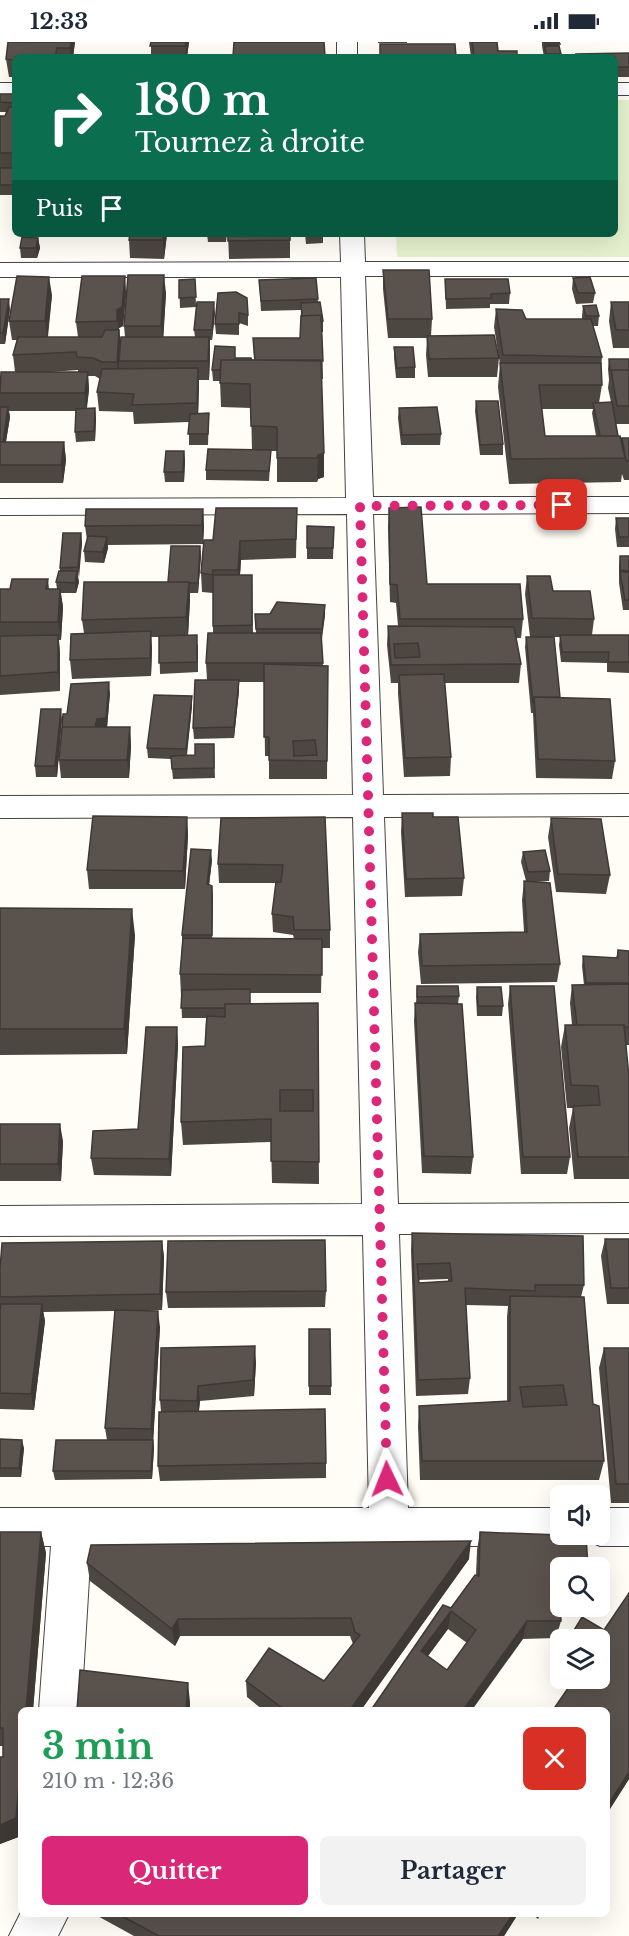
<!DOCTYPE html>
<html lang="fr">
<head>
<meta charset="utf-8">
<style>
  :root { --surface:#fff; --page:#f2f2f3; --text:#1f2937; --muted:#747a83; --accent:#db2777 }
  body { margin:0; font-family:"Libre Baskerville",serif; background:var(--page); color:var(--text); height:100vh; display:flex; flex-direction:column; font-size:22px; white-space:nowrap }
  * { box-sizing:border-box; margin:0 }
  p { font-size:20px; color:var(--muted) }
  .icon { flex:none; width:33px; height:33px; fill:none; stroke:currentColor; stroke-width:2; stroke-linecap:round; stroke-linejoin:round }
  .map { position:relative; flex:1; overflow:hidden }
  .drawer { position:absolute; left:18px; top:1665px; width:592px; height:210px; display:flex; flex-direction:column; background:var(--surface); border-radius:9px; box-shadow:0 6px 24px #0002 }
  .drawer>* { flex:none }
  .guide { position:absolute; left:12px; top:12px; width:606px; height:183px; border-radius:9px; box-shadow:0 6px 24px #0002; background:#0b6e4f; color:#fff; overflow:hidden }
  .controls { position:absolute; left:550px; top:1443px; display:grid; gap:12px }
  .controls a { display:grid; place-items:center; width:60px; height:60px; border-radius:9px; background:var(--surface); box-shadow:0 6px 24px #0002; font-size:30px }
  .pin { position:absolute; display:grid; place-items:center; width:51px; height:51px; color:#fff; margin:-26px; border-radius:12px; box-shadow:0 3px 9px #0006 }
  .me { position:absolute; width:66px; margin:-33px; rotate:358deg; stroke-linejoin:round; filter:drop-shadow(0 0 4px #0008) }
  .turn { display:flex; align-items:center; gap:21px; height:126px; padding:0 24px; font-size:27px }
  .turn .icon { width:78px; height:78px; stroke-width:2.5 }
  .turn b { display:block; font-size:42px; line-height:51px }
  .then { display:flex; align-items:center; height:57px; padding:0 24px; background:#0003; gap:12px; font-size:22px }
  .round { display:grid; place-items:center; flex:none; width:63px; height:63px; border-radius:9px; background:var(--page) }
  .overview { display:flex; align-items:center; justify-content:space-between; height:102px; padding:0 24px }
  h1 { font-size:36px; font-weight:700; line-height:45px; color:#1e9e55 }
  .button { display:flex; gap:12px; margin-top:auto; padding:12px 24px }
  .button a { flex:1; height:69px; border-radius:9px; background:var(--accent); color:#fff; font-size:24px; font-weight:700; line-height:69px; text-align:center }
  .button a+a { background:var(--page); color:var(--text) }
  .status { display:flex; justify-content:space-between; align-items:center; height:42px; padding:0 30px; background:var(--surface); direction:ltr }
  .status svg { height:16px; fill:currentColor }
  .map>svg:first-child { display:block }
  .pitch { fill:#e6f2cf }
  .lines { fill:none; stroke-linecap:round; stroke-linejoin:round }
  .street-casing { stroke:#444; stroke-width:2 }
  .street { fill:#fff; fill-rule:evenodd }
  .wall { fill:#4d4742; fill-rule:evenodd }
  .shaded-wall { fill:#3f3936 }
  .building { fill:#5a524d; stroke:#3f3936; stroke-width:1.5; fill-rule:evenodd }
  .route { stroke:#db2777; stroke-width:10; stroke-dasharray:0 18 }
</style>
</head>
<body>
<div class="status"><b>12:33</b><svg viewBox="0 0 49 12"><path d="M0 12V9h3v3zM5 12V6h3v6zM10 12V3h3v9zM15 12V0h3v12zM26 1h20v11H26zM47 4h2v5h-2z"/></svg></div>
<div class="map">
<svg width="629" height="1894" viewBox="0 0 629 1894">
  <rect width="100%" height="100%" fill="#fffdf5"/>
  <path class="pitch" d="M615 58H629V215H397L396 192H615Z"/>
  <g class="lines">
    <g class="street-casing">
      <path id="street" d="M337 0H357V15H337Z
        M0 41H15V53H0Z
        M615 41H629V53H615Z
        M340 192H364L365 220H629V234H365L373 455H629V471L373 472 383 753 629 752V774L384 775 398 1162 629 1161V1191L399 1192 408 1466H561V1492H578L575 1498 561 1504H91L81 1668H39L51 1504H0V1466H369L363 1193 0 1194V1164L362 1162 353 775 0 776V754L353 753 347 472 0 473V457L346 456 341 235H0V221L341 220Z
        M600 1466H629V1504H600L586 1498 583 1492H600Z
        M21 1870V1872H69L58 1894H9Z"/>
    </g>
    <use href="#street" class="street"/>
  </g>
  <path class="wall" d="M8 0H75L73 15H15V35H9L6 17Z
    M151 0H189L187 15H151Z
    M378 0H407V1H378Z
    M469 0H497L498 9H517V15H471Z
    M542 0H559L561 15H544L542 4Z
    M629 11V35H615V15H576V12Z
    M0 52H15V153H0V74H5L6 70H0Z
    M130 192H167L164 217 130 216 129 198Z
    M207 192H227L226 200H208Z
    M228 192H290V216L229 217Z
    M305 192H323V201L306 202Z
    M38 196 40 206 37 216H21L20 206Z
    M383 228 432 277 431 294 499 316 497 335H428L426 313 427 296H388L383 247Z
    M125 234 126 253 123 284 119 286 121 303 125 295 124 284 166 251 163 295H195L194 288 196 265 180 266 179 238 195 237 196 263 215 271 212 298H210V313L209 338H199L198 371H209L208 403H189V380L134 382 133 370 99 369 97 350 100 337 95 334H88L89 348 87 366H95L96 377 95 399 76 400 75 390 76 369H9L10 375 6 400H64L66 418 63 441H0V335L15 330 13 313 17 298H12L9 279 52 253 48 295H78L76 280ZM78 328V330H51Z
    M316 236 318 260 323 279V290H322L323 337H321L324 411V435L318 437 317 440H277V409H271L269 439 206 438V428L252 408 251 366 221 365 220 339H213L212 328 235 316 254 318 253 296H300L301 268 261 269 259 238Z
    M573 236 595 251 593 261 576 262 572 247Z
    M445 237 510 251 509 262H490V266L446 267Z
    M218 251 248 273V284L239 281V293L216 292 215 282Z
    M0 257 10 267 5 302H0Z
    M611 260H629V306H613L609 279Z
    M583 264 599 274 598 284H593L602 315 601 327 602 343 599 361 611 360 608 346 609 338 608 327 609 317H629V382H616L618 394 621 400 622 396H629V438H624L622 432 621 440 509 442 498 345 500 322 494 285 496 267 526 277H582V274ZM542 367H593L592 371 596 394H545Z
    M394 305 415 325V336H396L394 316Z
    M476 359 503 402V413H480L475 369Z
    M399 366 441 392 440 403H401L398 376Z
    M184 409 185 419 184 440H165L164 430Z
    M297 466 296 516 241 518 240 533H252L253 591H256L255 572 325 573 321 597 323 624H328L327 737H269V714H265L264 640H239V649L234 696 194 697 193 686 207 638 206 621 213 591V551L202 550 201 531 213 498Z
    M389 466 427 542 523 577 521 596H516L521 622 519 641H444L451 715 450 734 404 735 398 651V641H391L387 603 388 584H398L396 561 390 560 388 485Z
    M203 467 204 485 203 502 108 503V506L104 521 85 520 84 509 87 498 85 484Z
    M616 476H629V505H617L615 487Z
    M307 484 334 485 333 517H307Z
    M81 491 82 501 78 536 79 540 76 551H61L63 565 61 598H59L60 611V649L0 653V547H10L48 537 49 547H57L56 540 60 529V526Z
    M200 504 201 514 198 551H190V558L188 593 198 603V630L160 632 159 595H151L152 608 151 634 72 637 70 618 84 591 82 578 168 540Z
    M620 514H629V568H623L619 541V524Z
    M527 534 553 549 594 577 592 593H629V631L607 630V621L561 620 559 603 560 595H554L560 655 615 719 612 737 536 736 533 671H531L525 605 526 595H530L525 552Z
    M110 651 107 685H130L131 704 129 736H61L59 718Z
    M192 654V664L187 713H195L214 702 215 736 173 737 171 717 148 716 147 706Z
    M62 677 57 735H36L35 724Z
    M402 771 433 775 464 836 462 854 405 855 401 790Z
    M187 775 188 793 185 847H89L87 828Z
    M325 775 330 888V906H322L321 951H250V962L318 961 319 1142 272 1141 271 1100 183 1103 181 1080 205 1004 206 976H182L180 932 182 902V893L212 818 209 843 213 854 212 896 294 897 293 893 273 890 272 872 276 841H219L218 822Z
    M551 776 610 833 606 852 556 850 548 795Z
    M523 810 550 829 549 839 535 840 560 922 557 940 421 942 418 910 420 892 524 890 522 858 524 839H526L521 820Z
    M0 866 135 893 127 1012 0 1013Z
    M618 908 629 909V1003H626L629 1036V1137H574L569 1086 573 1066H567L561 1005 565 983H572L570 961 572 943H584L582 924 583 914 616 916Z
    M417 944 459 954 458 962 473 1115 471 1132 422 1131 414 979 415 961H416Z
    M510 944 570 1115 567 1132H521L508 962Z
    M477 945 503 964 502 974H477L476 955Z
    M177 985 178 1003 171 1134 94 1133 91 1116 138 1087Z
    M0 1082 63 1099 61 1139H0Z
    M412 1191 584 1243 581 1255 593 1362 604 1419 599 1438H420L418 1384 419 1364 507 1359V1275L508 1264 466 1263 470 1336 468 1352 416 1354 411 1208ZM448 1237V1239L419 1241 418 1238Z
    M605 1197H629V1262H607L601 1214Z
    M162 1199 164 1215 162 1268H138L160 1285 153 1398 154 1406 152 1437 55 1438 53 1429 107 1398 105 1386 115 1269 43 1270 45 1279 34 1368 0 1367V1227Z
    M326 1249 325 1265 168 1266 166 1250Z
    M309 1287H330L331 1353H309Z
    M604 1306H629V1461H611L599 1326Z
    M256 1320 254 1354 200 1359 199 1369 326 1421V1436L160 1439 158 1424 161 1370 160 1358Z
    M0 1397 24 1406 21 1435H0Z
    M0 1490H41L46 1511 33 1668H21V1794L0 1802V1715H3V1704H0Z
    M480 1490 561 1526V1558H559L561 1579 556 1596 523 1597 371 1668 476 1533 477 1508ZM448 1587 467 1601 447 1628 428 1614Z
    M469 1517 361 1668H263L247 1655 246 1639H324L353 1602 350 1594H180L175 1604 90 1539 87 1521Z
    M629 1551V1737L608 1770V1668H553L572 1641 563 1636H600V1598H568L582 1575 604 1588Z
    M561 1608V1635L553 1631 557 1614Z
    M94 1872H518L504 1894H134Z
    M532 1872H541L538 1877Z"/>
  <path class="shaded-wall" d="M71 0H75L73 15H71L70 6Z
    M186 0H189L187 15H186Z
    M164 192H167L164 217 163 198Z
    M38 196 40 206 37 216 36 206Z
    M164 233 166 251 163 302 161 284Z
    M125 234 126 253 123 284 119 286V298L117 268Z
    M49 235 52 253 47 298 45 279Z
    M9 257 10 267 5 302 3 291Z
    M214 260 215 271 212 298V288Z
    M119 288 121 307 119 319V338L117 320Z
    M209 295 210 313 209 338 208 319Z
    M198 326 199 345 198 380 197 361Z
    M88 330 89 348 86 369 85 351Z
    M8 365 10 375 4 411 3 401Z
    M95 366 96 377 95 399 94 389Z
    M64 400 66 418 63 441 61 423Z
    M184 409 185 419 184 440 183 430Z
    M324 411V435L318 437 317 440 318 413Z
    M203 467 204 485 203 502 202 483Z
    M81 491 82 501 79 536 78 525Z
    M107 495 108 506 104 521 103 510Z
    M240 499 241 518 239 547 238 528Z
    M200 504 201 514 198 551V541Z
    M77 529 79 540 76 551 75 541Z
    M189 540 190 558 188 594 186 575Z
    M60 547 63 565 61 598 58 580Z
    M325 563V573L322 597V587Z
    M151 589 152 608 151 634 150 616Z
    M58 593 60 611V649L58 630Z
    M239 638V649L234 696V685Z
    M109 640 110 651 107 686 94 690Z
    M192 654V664L186 717V707Z
    M61 667 62 677 57 735 55 724Z
    M130 685 131 704 129 736 127 718Z
    M187 775 188 793 185 847 183 829Z
    M211 808 212 818 208 852 207 842Z
    M212 844 213 854 212 903Z
    M132 867 135 893 127 1012 124 987Z
    M177 985 178 1003 171 1134 169 1117Z
    M60 1082 63 1099 61 1139 58 1122Z
    M162 1199 164 1215 162 1268 160 1252Z
    M42 1262 45 1279 34 1368 31 1352Z
    M158 1269 160 1285 153 1402 151 1387Z
    M255 1304 256 1320 254 1354 253 1338Z
    M198 1344 200 1359 198 1375 197 1359Z
    M22 1398 24 1406 21 1435 19 1426Z
    M153 1398 154 1406 152 1437 151 1429Z
    M41 1490 46 1511 33 1668H26Z
    M471 1499 469 1517 361 1668H350Z
    M451 1569 448 1587 419 1626 421 1609Z
    M178 1577 180 1594 175 1604 172 1587Z
    M527 1579 523 1597 472 1668H463Z
    M188 1641 190 1660V1668H186Z
    M21 1720V1794L0 1802V1783Z
    M629 1730V1737L608 1770V1763Z
    M513 1872H518L504 1894H498Z"/>
  <path class="building" d="M8 0H71L70 6H57L55 15H15V18L6 17Z
    M151 0H186L185 4H150Z
    M234 0H324L325 15H233Z
    M472 0H497L498 9H517V13H474Z
    M544 0H559L560 2H545Z
    M380 2H455L456 15H380Z
    M545 4H559L561 12H546Z
    M629 11V25H615V15H577L576 12Z
    M0 52H15V61L0 60Z
    M9 65H15V111H0V74H5Z
    M0 126H15V143H0Z
    M130 192H164L163 198H129Z
    M228 192H290V198L228 199Z
    M22 195 38 196 36 206H20Z
    M383 228H429L432 277H388Z
    M128 233H164L161 284H124Z
    M17 234 49 235 45 279H9Z
    M82 234H125L122 265 117 268V279L76 280Z
    M590 235 595 251H578L573 236Z
    M316 236 318 257 261 259 259 238Z
    M195 237 196 255 179 256V238Z
    M445 237H508L510 251 491 252V256L446 257Z
    M236 250 247 256 248 273 239 271V282H215L218 251Z
    M0 257H9L3 291H0Z
    M197 260H214L212 288H194Z
    M320 260 323 279H321V273L302 274 301 261Z
    M611 260H629V288H616Z
    M596 263 599 274H586L583 264Z
    M496 267 522 268 526 277H591L602 315 503 313Z
    M321 273 323 319 255 318 253 296H300L301 274Z
    M105 288H119L117 320H102L93 316 77 315 76 310 13 313 18 295H102Z
    M494 293 499 316 429 317 427 294Z
    M121 295H209L208 319H119Z
    M215 304 235 305V316H251L252 318H221L220 328H212Z
    M394 305H413L415 325 397 326Z
    M609 317H629V328H610Z
    M221 318H321L324 411 318 413 317 416H277V385L251 384 250 342 220 341Z
    M500 321H601L602 343H539L545 394H620L625 416 511 417Z
    M198 326 197 361 132 363 134 352 97 350 102 327Z
    M611 328H629V364H617Z
    M1 330H88L85 351H0Z
    M476 359H498L503 402 480 403Z
    M612 360 618 394H600L593 361Z
    M0 365H8L3 400H0Z
    M437 365 441 392 402 393 399 366Z
    M95 366 94 389 75 390 76 367Z
    M209 371 208 392H188L190 372Z
    M622 396H629V419H626Z
    M0 400H64L61 423H0Z
    M208 407 271 408 269 429 206 428Z
    M166 409H184L183 430H164Z
    M421 465 427 542H520L523 577H400L397 543 390 542 389 466Z
    M216 466H297L296 497 240 499 238 528H213L212 533 201 531 204 498H213Z
    M86 467H203L202 483 85 484Z
    M616 476H629V495H619Z
    M307 484 334 485 333 506H307Z
    M63 491H81L78 525 60 526Z
    M88 494 107 495 103 510 84 509Z
    M171 504H200L198 541H189V540H168Z
    M620 514H629V529L620 528Z
    M59 529H77L75 541 56 540Z
    M620 530H629V558H625Z
    M213 533H252V583L213 584Z
    M527 534H550L553 549H590L594 577 532 576Z
    M12 537H48L46 547H60L58 580H0V547H10Z
    M84 540H189L186 575 82 578Z
    M277 560 325 563 322 587H256L255 572H270Z
    M388 584 514 585 521 622 391 623ZM418 601 420 615 395 616 394 602Z
    M151 589 150 616 70 618 71 592Z
    M208 591H321L323 621H206Z
    M58 593V630L0 634V594Z
    M197 593V620L159 621V594Z
    M560 593H629V620H608L609 610H562Z
    M526 595H554L560 655H534V660H533Z
    M264 622 328 624 327 719 269 718V695H264ZM315 698 317 713 294 714 293 699Z
    M444 632 451 715 405 716 399 633Z
    M195 638H239L234 685 193 686Z
    M109 640 106 676 97 677 95 685H62L63 672H67L71 642Z
    M154 653 192 654 186 707 147 706Z
    M534 655 610 657 615 719 538 717Z
    M41 667H61L55 724H35Z
    M62 685H130L127 718H59Z
    M195 702H214V726L172 727 171 714 195 713Z
    M402 771H433V775H458L464 836 406 837Z
    M93 774 187 775 183 829 87 828Z
    M325 775 330 888H294L293 875 272 872 276 840H281L283 823 218 822 221 776Z
    M551 776 601 777 610 833 558 832Z
    M191 807 211 808 207 842 212 844V893H182Z
    M545 808 550 829 528 830 523 810Z
    M524 839 550 841 560 922 422 924 420 892 527 890Z
    M0 866 132 867 124 987H0Z
    M183 896 322 897V933L180 932Z
    M618 908 629 909V941H586L583 914 618 916Z
    M629 942V985H624V983H577L572 943Z
    M417 944H458L459 954 417 955Z
    M510 944H554L570 1115H523Z
    M477 945H501L503 964H478Z
    M250 947V962H225V966H181L182 948Z
    M318 961 319 1120 271 1119V1077L181 1080 183 1005 205 1004 207 974 225 975V962ZM280 1048H313V1069H280Z
    M415 961 462 962 473 1115 424 1114Z
    M565 983H624L629 1035V1115H578L573 1064 600 1063 598 1044 571 1043Z
    M146 985H177L169 1117 91 1116 93 1089 138 1087Z
    M0 1082H60L58 1122H0Z
    M412 1191 583 1194 584 1243H535V1249L465 1246 470 1336 418 1338ZM450 1221 452 1239 419 1241 417 1222Z
    M605 1197H629V1246H611Z
    M325 1198 326 1249 166 1250 168 1199Z
    M162 1199 160 1252 0 1255V1227L2 1201Z
    M510 1254 584 1255 593 1362 599 1364 604 1419H422L419 1364 510 1359ZM563 1343 567 1363 523 1365 520 1345Z
    M1 1262H42L31 1352 0 1351V1269Z
    M115 1268 158 1269 151 1387 105 1386Z
    M309 1287H330L331 1344H309Z
    M255 1304 253 1338 198 1344 197 1359 160 1358 161 1306Z
    M604 1306H629V1442H616Z
    M325 1367 326 1421 158 1424 159 1370Z
    M0 1397 22 1398 19 1426H0Z
    M56 1398H153L151 1429H53Z
    M0 1490H41L26 1668H21V1720L16 1776 0 1783V1715H3V1686H0Z
    M480 1490 586 1494 588 1526H561V1540H558L561 1579H527L463 1668H371L443 1563 451 1566 475 1533 479 1534ZM451 1569 476 1588 447 1628 421 1609Z
    M471 1499 350 1668H285L246 1639 269 1606 324 1639 360 1593 355 1590 351 1576 178 1577 172 1587 87 1521 91 1503Z
    M629 1551V1730L608 1763V1668H553L575 1636H600V1598H568L582 1575 604 1588Z
    M561 1608V1616L557 1614Z
    M80 1628 188 1641 186 1668H77Z
    M118 1872H513L498 1894H159Z"/>
  <g class="lines">
    <path class="route" d="M387 1437 360 464 562 463"/>
  </g>
</svg>
<div class="controls">
<a><svg class="icon" aria-label="sound" viewBox="0 0 24 24"><path d="M4 9h4l5-4v14l-5-4H4zM17 9q2 3 0 6"/></svg></a>
<a><svg class="icon" aria-label="search" viewBox="0 0 24 24"><circle cx="10" cy="10" r="6"/><path d="M15 15l6 6"/></svg></a>
<a><svg class="icon" aria-label="layers" viewBox="0 0 24 24"><path d="M12 4l9 5-9 5-9-5zM3 14l9 5 9-5"/></svg></a>
</div>
<div class="pin" style="left:562px;top:463px;background:#d93025"><svg class="icon" aria-label="arrive" viewBox="0 0 24 24"><path d="M6 21V4h12l-3 4 3 4H6"/></svg></div>
<svg class="me" style="left:387px;top:1437px" viewBox="-20 -20 40 40"><path d="M0-17L14 15 0 8-14 15z" fill="#db2777" stroke="#fff" stroke-width="4"/></svg>
<div class="guide">
<div class="turn"><svg class="icon" aria-label="right" viewBox="0 0 24 24"><path d="M7 20v-9h11M14 6l5 5-5 5"/></svg><div><b>180 m</b>Tournez à droite</div></div>
<div class="then">Puis<svg class="icon" aria-label="arrive" viewBox="0 0 24 24"><path d="M6 21V4h12l-3 4 3 4H6"/></svg></div>
</div>
<section class="drawer">
<div class="overview"><div><h1>3 min</h1><p>210 m · 12:36</p></div><a class="round" style="background:#d93025;color:#fff"><svg class="icon" aria-label="close" viewBox="0 0 24 24"><path d="M6 6l12 12M18 6L6 18"/></svg></a></div>
<div class="button"><a>Quitter</a><a>Partager</a></div>
</section>
</div>
</body>
</html>
